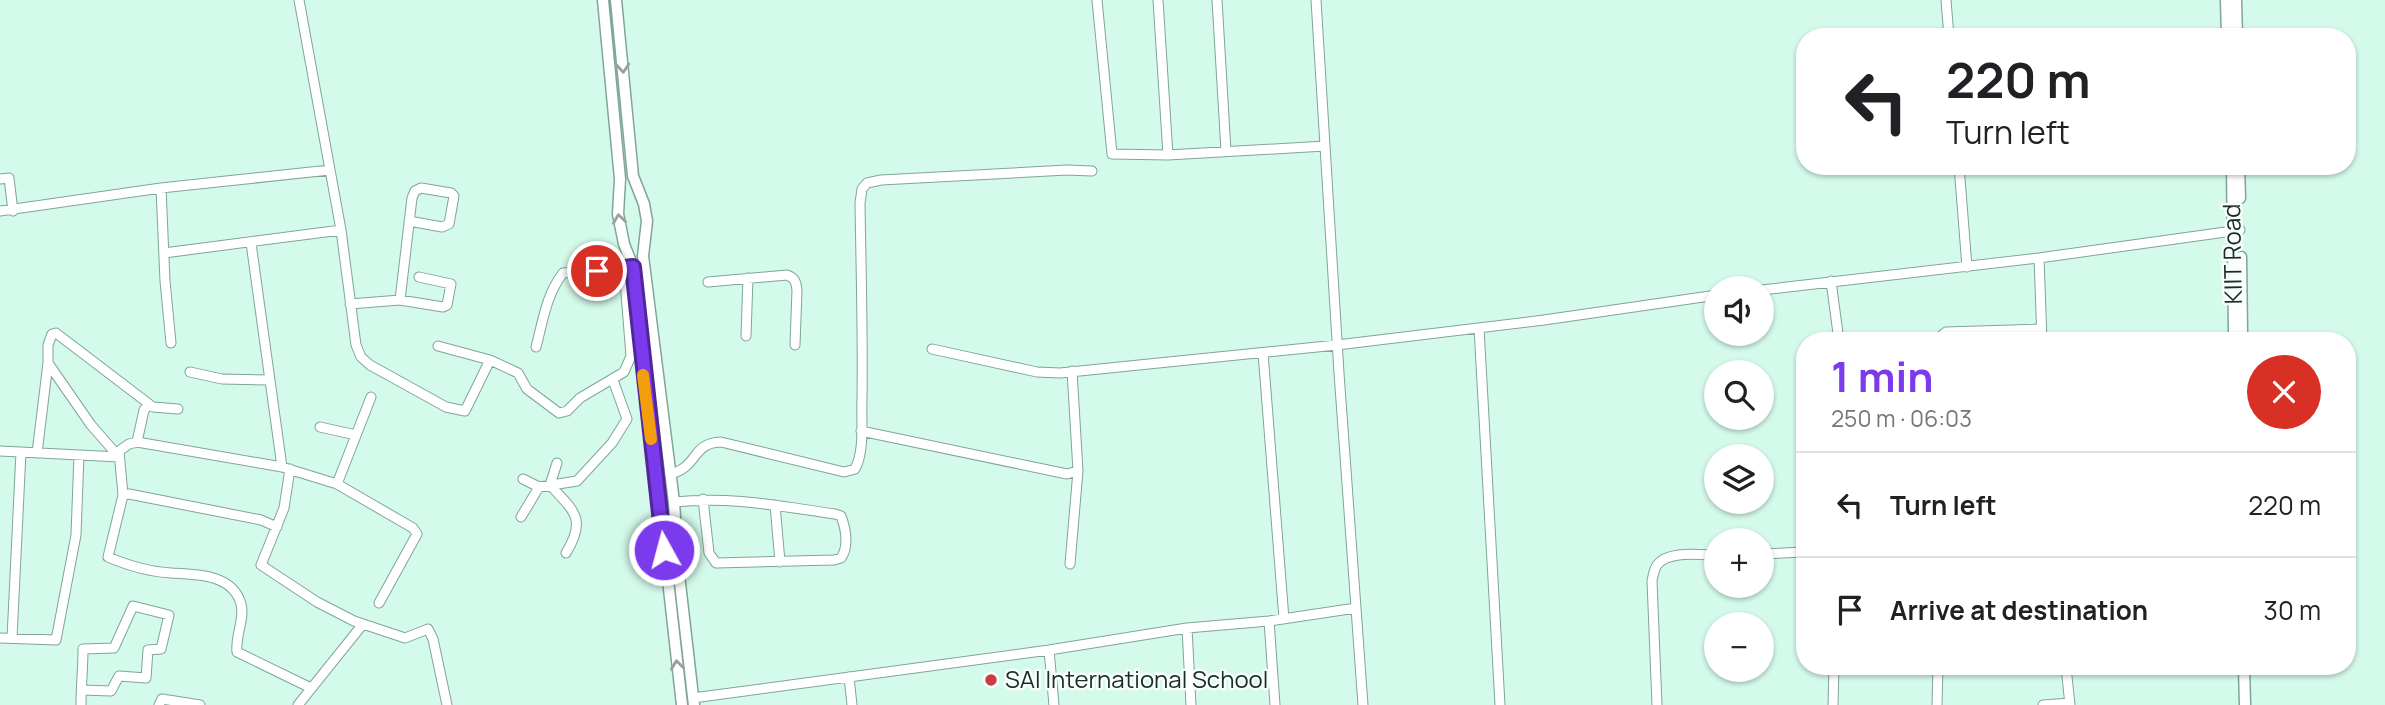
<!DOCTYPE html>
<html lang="en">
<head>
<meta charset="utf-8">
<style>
  :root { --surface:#fff; --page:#f2f2f2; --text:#202124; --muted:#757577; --line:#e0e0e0; --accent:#7c3aed }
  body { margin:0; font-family:Manrope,sans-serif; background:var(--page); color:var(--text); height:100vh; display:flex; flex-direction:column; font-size:26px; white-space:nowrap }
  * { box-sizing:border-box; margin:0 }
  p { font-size:23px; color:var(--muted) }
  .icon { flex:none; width:38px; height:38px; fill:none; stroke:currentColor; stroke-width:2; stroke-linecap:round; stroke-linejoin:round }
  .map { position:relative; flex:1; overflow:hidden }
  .drawer { position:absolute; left:1796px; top:332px; width:560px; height:343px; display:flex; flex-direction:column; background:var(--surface); border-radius:28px; box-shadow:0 2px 5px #0004 }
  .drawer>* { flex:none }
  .banner { position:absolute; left:1796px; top:28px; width:560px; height:147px; border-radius:28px; box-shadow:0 2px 5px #0004; background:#fff; color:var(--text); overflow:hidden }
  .buttons { position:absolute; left:1704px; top:276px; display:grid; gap:14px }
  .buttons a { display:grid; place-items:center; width:70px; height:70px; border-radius:50%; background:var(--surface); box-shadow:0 2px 5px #0004; font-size:35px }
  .pin { position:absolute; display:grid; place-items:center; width:60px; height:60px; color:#fff; margin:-30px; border:4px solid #fff; border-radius:50%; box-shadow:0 2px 7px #0007 }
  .me { position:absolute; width:77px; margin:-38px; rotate:353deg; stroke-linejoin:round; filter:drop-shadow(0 0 5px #0008) }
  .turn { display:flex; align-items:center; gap:24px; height:147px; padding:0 35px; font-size:32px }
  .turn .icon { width:91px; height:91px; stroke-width:2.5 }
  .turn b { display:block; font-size:49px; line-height:60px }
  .round { display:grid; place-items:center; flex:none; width:74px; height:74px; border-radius:37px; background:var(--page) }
  .summary { display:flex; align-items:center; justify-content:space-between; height:119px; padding:0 35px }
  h1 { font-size:42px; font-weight:700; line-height:52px; color:var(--accent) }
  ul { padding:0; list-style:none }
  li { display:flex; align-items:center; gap:21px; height:105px; padding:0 35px; border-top:2px solid var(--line) }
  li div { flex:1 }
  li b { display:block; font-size:26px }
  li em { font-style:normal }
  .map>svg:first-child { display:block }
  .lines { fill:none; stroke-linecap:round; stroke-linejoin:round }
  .minor-casing { stroke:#81a597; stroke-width:11 }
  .major-casing { stroke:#81a597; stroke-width:13 }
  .minor { stroke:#fff; stroke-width:9 }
  .major { stroke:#fff; stroke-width:10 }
  .oneway { stroke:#99a09d }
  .route-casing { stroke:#51269a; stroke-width:18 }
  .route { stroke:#7c3aed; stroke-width:12 }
  .slow { stroke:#f59e0b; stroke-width:12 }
  .poi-dot { fill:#cc3c45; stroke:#f7fffb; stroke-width:2.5 }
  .labels { text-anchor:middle; stroke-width:5; stroke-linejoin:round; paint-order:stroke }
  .street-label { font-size:24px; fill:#1d2b26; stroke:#f7fffb }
  .poi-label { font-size:24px; fill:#1d2b26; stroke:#f7fffb; text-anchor:start }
</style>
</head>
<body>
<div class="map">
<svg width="2385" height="705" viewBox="0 0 2385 705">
  <rect width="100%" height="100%" fill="#d3faea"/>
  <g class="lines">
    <g class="minor-casing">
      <path id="minor" d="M299 0 341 230 356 345 361 357 370 365 446 407 465 411 490 360
        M1097 0 1112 154 1168 155 1325 146
        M1158 0 1168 155
        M1217 0 1226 151
        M1316 0 1339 373 1363 705
        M1946 0 1949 37
        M1959 166 1967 267
        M0 179 9 178 13 211
        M161 188 165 281 171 343
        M0 211 161 188 330 170
        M251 243 282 467 337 484 413 528 417 534 379 603
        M164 253 341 230
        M2039 258 2042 341
        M1831 281 1839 341
        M708 282 787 275C795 278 796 282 797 290L795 345
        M1762 290 2039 258 2240 230
        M400 300 412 198 415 191 421 188 451 193 454 196 449 224 442 227 409 221
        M350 304 400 300 443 307 447 305 451 284 419 277
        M1479 328 1500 705
        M746 336 748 278
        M1927 341 1936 340 1946 332 2041 329
        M438 346 490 360 518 373 527 389 559 413 567 411 580 398 624 372 631 356 624 269
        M536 347C543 321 546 295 563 273L628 268
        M932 349 1037 372 1060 373 1337 345 1544 320 1717 295
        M1263 353 1284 619
        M48 363 91 425 119 457
        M190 372 222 379 269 380
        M149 404 144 410 137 442 282 467
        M320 427 356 435
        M861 431 1067 474 1078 471 1072 371
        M0 451 119 457
        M37 453 48 363V345L52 334 56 333 153 407 178 409
        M557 463 550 485C574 511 587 519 566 553
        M290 469 284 508 261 565 317 602 354 621 405 638 428 629 433 639 447 705
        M670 474C699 467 691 443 721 442L844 472 855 469C865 450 861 421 862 399 863 334 861 269 860 203L862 189 867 183 881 180 1067 170 1092 171
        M523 479 539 487 577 481 612 443 627 419 613 380
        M337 484 371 397
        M123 495 119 451 129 444 138 442
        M674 502C732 496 778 506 835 514L841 516C846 529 849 547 841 558L834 560 716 563 709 553 703 499
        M775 505 780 562
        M521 517 539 487
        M277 527 261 520 129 494 123 495 108 557C127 565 151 572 171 573 196 574 233 574 241 604 245 619 235 636 237 652L311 688
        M1762 554 1804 552
        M1070 564 1078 471
        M1269 621 1275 705
        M1187 628 1191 705
        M0 638 56 640 76 535 79 455
        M12 638 21 452
        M1049 650 1054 705
        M2066 667 2070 705
        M849 677 852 705
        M693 698 1049 650 1187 628 1269 621 1356 608
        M81 705C81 686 83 668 83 649L114 648 133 606 169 615 161 649 148 650 146 678 119 676 111 691 82 690
        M159 705 162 699 200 705
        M298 705 363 624
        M1657 705 1652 581C1653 576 1654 569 1657 565 1668 550 1700 555 1717 555
        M1833 705 1834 667
        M1937 705 1938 667
        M2043 705 2070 703"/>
    </g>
    <g class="major-casing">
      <path id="major" d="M603 0 620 179 618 214 624 244 633 267 682 705
        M616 0 633 176 644 204 647 221 643 256 674 502 678 566 694 705
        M2226 0 2227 37
        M2236 0 2237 37
        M2232 166 2234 333 2237 341
        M2239 166 2240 198
        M2239 341 2242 333 2241 257
        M2244 667 2245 705"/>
    </g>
    <use href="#minor" class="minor"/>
    <use href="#major" class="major"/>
  </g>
  <defs><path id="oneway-chevron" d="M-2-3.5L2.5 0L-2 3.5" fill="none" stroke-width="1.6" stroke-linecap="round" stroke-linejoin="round" transform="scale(1.75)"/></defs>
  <g class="oneway">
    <use href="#oneway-chevron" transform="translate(623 68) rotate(85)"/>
    <use href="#oneway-chevron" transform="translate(619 219) rotate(-98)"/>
    <use href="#oneway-chevron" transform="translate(677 665) rotate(-97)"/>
  </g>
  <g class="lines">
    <g class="route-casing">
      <path id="route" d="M597 271 633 267 664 550"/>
    </g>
    <use href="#route" class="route"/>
    <path class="slow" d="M643 375 651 439"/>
  </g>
  <circle class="poi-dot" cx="991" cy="680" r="7"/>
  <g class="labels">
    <g class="street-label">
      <text transform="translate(2233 254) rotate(-91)" y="8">KIIT Road</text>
    </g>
    <g class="poi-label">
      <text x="1005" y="688">SAI International School</text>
    </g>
  </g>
</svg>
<div class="buttons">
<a><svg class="icon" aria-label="sound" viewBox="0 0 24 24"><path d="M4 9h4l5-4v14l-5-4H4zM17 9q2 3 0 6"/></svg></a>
<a><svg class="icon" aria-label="search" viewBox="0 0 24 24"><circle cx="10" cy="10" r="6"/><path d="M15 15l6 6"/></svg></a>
<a><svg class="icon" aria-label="layers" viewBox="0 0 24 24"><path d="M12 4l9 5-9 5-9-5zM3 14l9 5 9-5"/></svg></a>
<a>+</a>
<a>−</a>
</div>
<div class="pin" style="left:597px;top:271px;background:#d93025"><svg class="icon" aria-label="arrive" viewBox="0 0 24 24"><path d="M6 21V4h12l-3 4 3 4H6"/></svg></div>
<svg class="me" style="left:664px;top:550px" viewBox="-20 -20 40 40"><circle r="17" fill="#7c3aed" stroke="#fff" stroke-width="3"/><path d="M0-11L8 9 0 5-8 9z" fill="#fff"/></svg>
<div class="banner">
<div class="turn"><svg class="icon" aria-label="left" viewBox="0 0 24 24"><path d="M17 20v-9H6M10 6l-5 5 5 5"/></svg><div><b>220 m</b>Turn left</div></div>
</div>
<section class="drawer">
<div class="summary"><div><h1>1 min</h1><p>250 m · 06:03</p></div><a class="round" style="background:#d93025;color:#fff"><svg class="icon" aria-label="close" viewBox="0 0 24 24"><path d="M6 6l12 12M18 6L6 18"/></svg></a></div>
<ul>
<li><svg class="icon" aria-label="left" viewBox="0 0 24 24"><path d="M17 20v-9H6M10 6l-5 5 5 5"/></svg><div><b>Turn left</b></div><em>220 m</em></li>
<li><svg class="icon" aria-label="arrive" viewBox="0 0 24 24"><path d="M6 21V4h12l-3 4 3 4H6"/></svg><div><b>Arrive at destination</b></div><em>30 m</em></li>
</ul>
</section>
</div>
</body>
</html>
